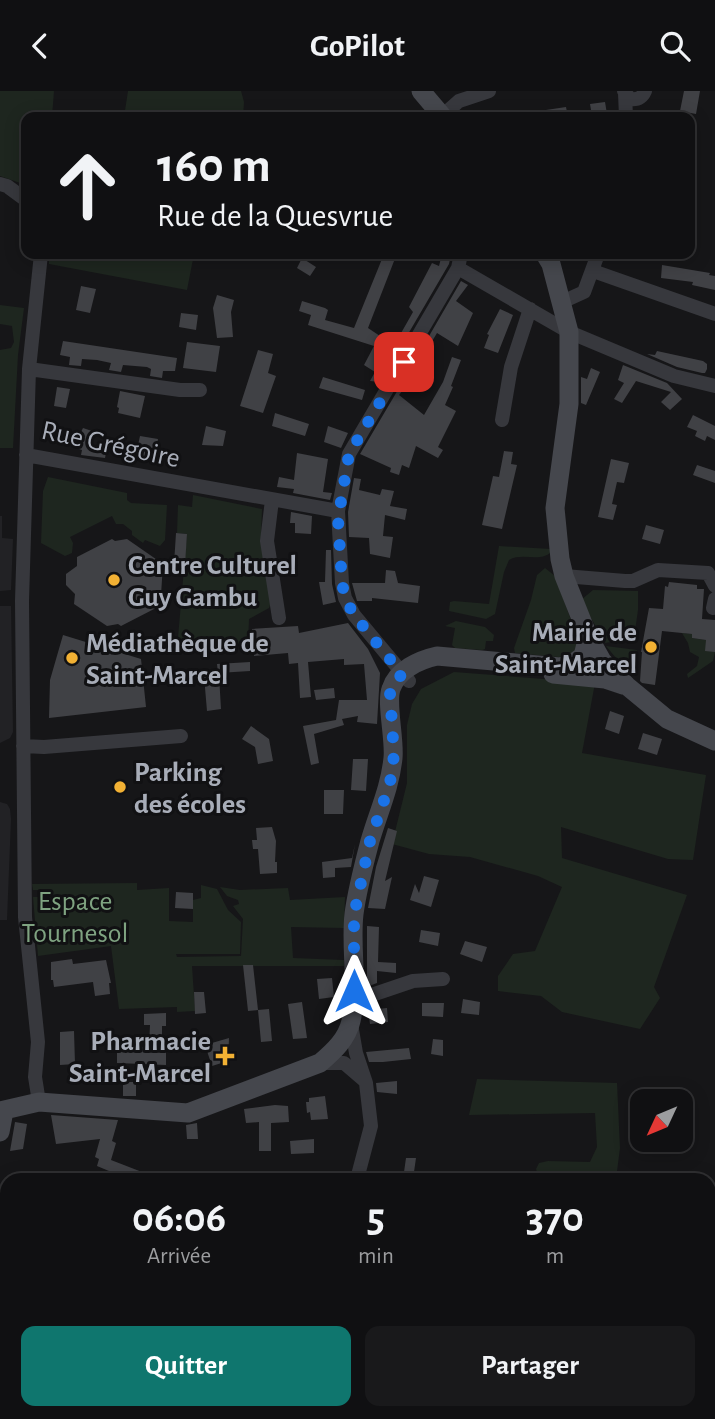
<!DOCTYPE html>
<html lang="fr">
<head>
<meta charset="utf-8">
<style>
  :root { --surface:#101012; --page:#19191b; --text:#f1f3f6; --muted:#9c9d9f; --line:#303032; --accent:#0f766e }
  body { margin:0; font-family:"Alegreya Sans",sans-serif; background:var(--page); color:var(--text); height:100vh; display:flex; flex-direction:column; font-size:26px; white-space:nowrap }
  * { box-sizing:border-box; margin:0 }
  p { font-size:23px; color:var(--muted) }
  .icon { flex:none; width:38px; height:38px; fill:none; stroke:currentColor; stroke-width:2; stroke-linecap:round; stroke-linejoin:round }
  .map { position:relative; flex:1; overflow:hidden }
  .panel { position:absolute; left:0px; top:1082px; width:716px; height:247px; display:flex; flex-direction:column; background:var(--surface); border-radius:21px 21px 0 0; box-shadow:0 4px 18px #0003,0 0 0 2px var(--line) }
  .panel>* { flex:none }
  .top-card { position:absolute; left:21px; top:21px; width:674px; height:147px; border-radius:14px; box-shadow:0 4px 18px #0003,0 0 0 2px var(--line); background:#101012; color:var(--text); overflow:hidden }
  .needle { width:46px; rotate:226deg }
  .fabs { position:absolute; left:630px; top:998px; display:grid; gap:14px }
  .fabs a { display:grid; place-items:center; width:63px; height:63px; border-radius:14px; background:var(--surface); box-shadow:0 4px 18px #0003,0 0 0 2px var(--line); font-size:35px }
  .pin { position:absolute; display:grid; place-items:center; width:60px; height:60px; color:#fff; margin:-30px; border-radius:14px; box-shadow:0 4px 10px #0006 }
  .me { position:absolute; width:77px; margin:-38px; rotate:0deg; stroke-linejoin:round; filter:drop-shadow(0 0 5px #0008) }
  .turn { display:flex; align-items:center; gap:24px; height:147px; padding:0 21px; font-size:32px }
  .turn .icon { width:91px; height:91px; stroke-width:2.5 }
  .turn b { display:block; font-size:49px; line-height:60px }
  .eta { display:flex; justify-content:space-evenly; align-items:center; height:119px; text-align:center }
  .eta b { font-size:42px; font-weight:600; line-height:49px }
  .action { display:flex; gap:14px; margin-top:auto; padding:14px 21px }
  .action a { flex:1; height:80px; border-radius:14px; background:var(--accent); color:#fff; font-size:28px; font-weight:600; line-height:80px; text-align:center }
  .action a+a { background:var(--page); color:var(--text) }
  header { display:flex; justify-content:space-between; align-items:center; height:91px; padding:0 21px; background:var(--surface); font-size:32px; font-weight:600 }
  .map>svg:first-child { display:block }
  .built { fill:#222225 }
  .green { fill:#1e261f }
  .building { fill:#404145 }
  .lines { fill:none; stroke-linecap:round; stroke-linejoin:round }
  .street { stroke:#37383d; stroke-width:14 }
  .secondary { stroke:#45474d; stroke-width:19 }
  .route { stroke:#1a73e8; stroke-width:12; stroke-dasharray:0 21.6 }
  .poi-dot { fill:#f2b134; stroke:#111113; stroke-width:2.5 }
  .labels { text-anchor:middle; stroke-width:6; stroke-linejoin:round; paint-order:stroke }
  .street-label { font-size:28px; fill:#a8adb8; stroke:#111113 }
  .poi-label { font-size:28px; font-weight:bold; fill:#a8adb8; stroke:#111113; text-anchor:start }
  .park-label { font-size:28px; fill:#7fa381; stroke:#111113 }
</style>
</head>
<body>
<header><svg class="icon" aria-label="back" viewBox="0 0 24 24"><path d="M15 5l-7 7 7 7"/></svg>GoPilot<svg class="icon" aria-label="search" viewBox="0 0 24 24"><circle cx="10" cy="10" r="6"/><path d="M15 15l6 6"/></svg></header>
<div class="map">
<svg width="715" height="1328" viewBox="0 0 715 1328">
  <rect width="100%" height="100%" fill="#161618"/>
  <path class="built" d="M0 425H2V447L13 448 11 499 0 500V503Z
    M0 515H11L13 641 10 647 0 652Z
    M0 711 7 713 10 718 11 728 7 829H0Z"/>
  <path class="green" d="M0 0H54L52 26H26V94L0 85Z
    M128 0H241L244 11 243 26H124Z
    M49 163H194L187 199 49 173Z
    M0 214 24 217 18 264 13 357H0V259L11 257 14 251 12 235 0 233Z
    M48 386 127 402V409L131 412 167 414 165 449 160 455 145 449 143 452 132 444V440L123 433H116L112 425 70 446 73 452 72 462 65 465 41 452 43 400Z
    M193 404 262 418 261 445 271 511 269 517 249 528 248 552 177 558 187 443 177 442 178 414 192 416Z
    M499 455 551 458V461C540 472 523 461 509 469L504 481 495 523 486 528 449 520 450 511 454 510 489 513Z
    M545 477 555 485 579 551 573 564 559 566 515 562 514 557 531 509 537 484Z
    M593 499 638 500V519L634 547 605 552 581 509Z
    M456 530 485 536 494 544 493 550H486L485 558 482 559 455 557 452 554 455 537 445 535Z
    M682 542 692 543V547L706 549 715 561 713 570 688 587 687 583 697 575 699 566 690 561 688 552Z
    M606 555 637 559 631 585Z
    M454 581 595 592 582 662 706 684 693 769 668 768 561 736 562 767 687 804 654 896 660 907 640 938 562 921 541 905 498 900V885L513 863 535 860 562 796 538 785 470 766 429 763 392 753 407 692V634L412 613 421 598Z
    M137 792V799L169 797V830L193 831V809L201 807V794L217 798 228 819 241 831 240 863H176L177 866 241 865 243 828 233 815 239 813 238 809 227 805 220 796 240 799 288 797 290 809 345 806 344 837 291 836 293 867 344 869V875H192L195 920 177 921V916L119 918 111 855 38 865 33 806H40L39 799H33L32 793Z
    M477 988 617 992 620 1057 616 1088H543L538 1084 536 1078 539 1072 548 1070 590 1071 597 1056 595 1022 469 1024Z
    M127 1321H261L275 1328H142L126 1323Z
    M448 1321H521L520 1328H447Z"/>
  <path class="building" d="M684 0H700L696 23 680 20Z
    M605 11 607 23 592 25 590 13Z
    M566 16 568 26H539V20Z
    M384 163 396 165 368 237 383 247 396 251 413 221 409 216 432 172 439 175 442 163H451L449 173 380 291 370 290 375 281 364 274 374 255 308 234 311 224 299 220 302 210 325 217 328 219 325 229 354 237Z
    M302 167 316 176 310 185 297 177Z
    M662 174 710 182 709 184 715 185V199L692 194 693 191 661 187Z
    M461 190 468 194 456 210 473 222 458 255 437 242 418 274 416 273 400 295Z
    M81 195 96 198 90 222 76 219Z
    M217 204 234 209 231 221 233 246 217 247 213 217Z
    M500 218 513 224 498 262 484 257 489 244 487 243Z
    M181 222 198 224 196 239 179 236Z
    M63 250 177 267 175 280H163L162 287 150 285 151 278 147 276 123 274 121 281 109 279 111 272 97 269 82 268 81 275 69 274 70 266 60 264Z
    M187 251 220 255 216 281 183 277Z
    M258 259 273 263 268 282 276 285 263 322 240 315Z
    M657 260 703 270 707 273V278L705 282H702L677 276 647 263 655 264Z
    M452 266 461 269 451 295 453 296 445 314 456 320 438 356 443 359 438 367 416 355 409 377 402 374 399 384 390 381 391 377 360 363 399 297 403 299 399 304 424 324 443 291Z
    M623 274 667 292 682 308 670 319 661 311 671 301 636 290 622 312 614 308 624 292 618 289Z
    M591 277 600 281 586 314 581 312V286L587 288Z
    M323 286 365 299 362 309 319 297Z
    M57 296 70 298 66 317 54 315Z
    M120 300 145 305 140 327 118 322 119 317 117 316Z
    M275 322 309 333 305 345 272 335Z
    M693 324 715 335V349L707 345 705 350 695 345 697 340 687 336Z
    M206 335 226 340 223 355 202 354Z
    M328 335 348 342 341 357 324 351Z
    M83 337 92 340 87 353 107 357 105 367 81 364 82 359 56 350 59 341 78 347Z
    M140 345 158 348 156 359 148 358 146 370 135 368Z
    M504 360 513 361 511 373 517 374 502 438 482 434 493 385 499 386Z
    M297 362 328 368 323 401 332 402 330 409 293 402 294 398 277 396 279 386 294 389Z
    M611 368 629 372 624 392 617 391 612 413 617 414 613 429 598 426Z
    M697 374 715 380V392L693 384Z
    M354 387 361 388 359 399 380 404 382 398 394 400 390 415 407 418 405 429 385 424 383 445 393 446 390 467 370 463 369 447 349 446 348 421Z
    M291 421 312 425 311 443 295 442V432H290Z
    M646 434 664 439 660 453 642 448Z
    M176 442 187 443 185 474 174 473Z
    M112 448 115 450 127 448 163 473 161 504 157 505 156 517 121 535 118 533 107 535 74 513 75 503 66 494V483L77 475V466Z
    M326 459H331L332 493 336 511 323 514 319 491H325Z
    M386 479 395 480 398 492 420 495 418 512 372 507V510H357L352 492H385Z
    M669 491 697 494V498H704L702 528 715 529V561L705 560 706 549 692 547V543L662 540 655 594 642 592 640 590 642 561H641L649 517 663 518 665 495 668 496Z
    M348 532 368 558 380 582 377 633 357 631 358 625 342 628 344 634 314 643 319 672 311 674 303 635 336 629 339 609H367L364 573 344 574V568L308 571 311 606 300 607 298 572 289 573 288 562 254 565 252 538 298 535 299 542Z
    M63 544 141 568 146 616 49 627 50 589Z
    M250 571V580L218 582 217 573Z
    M219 584 221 618 207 620 204 585Z
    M334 597 335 607 316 609 314 599Z
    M610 620 624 625 619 643 605 638Z
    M251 635 269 648 273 670 258 673 255 656 242 648Z
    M643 642 662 648 657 664 638 658Z
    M353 668H368L366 700 351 699Z
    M324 699H344L343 723H324Z
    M272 736 276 750 275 771H277V782L260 783 258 758H253L252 749H257L256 737Z
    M388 737 397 740 385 790 392 786 385 818 368 817 376 776Z
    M355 753 351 776 335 777V786L323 787 322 771 352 767Z
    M424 785 439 789 431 816 410 809 415 793 419 802Z
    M176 801 193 802V818L175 817Z
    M367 835 379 836 378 871 396 872V882L377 880V892L369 895H367Z
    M421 839 440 842 438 855 419 851Z
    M465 850 487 856 482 871 460 863Z
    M72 868 73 873 106 869 111 892H109L110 903 95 905 93 891 54 896 53 889H51V871Z
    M243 874H253L258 919 248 920Z
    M332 887 334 906 319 908 317 888Z
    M194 901H204L206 922 195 923Z
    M463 908 480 911 479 924 461 922Z
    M302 911 307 947 293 948 288 913Z
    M422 912H444L443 926 422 925Z
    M387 917 388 931 370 933 368 919Z
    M269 918 272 950 261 951 258 919Z
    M166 922V935H162V958H166V974L117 972V956H149L150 934H144V923Z
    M74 940 75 973 60 974V941Z
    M229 947 228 970 212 975 205 954Z
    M433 948 443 949V965L431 963Z
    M409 957 411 968 383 971H369L366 961Z
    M397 990V1003L377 1001 376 992Z
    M123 991H136V1005H123Z
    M325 1005 328 1028 311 1029 310 1021 307 1022 306 1011H309V1007Z
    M275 1014 288 1015 289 1031 271 1032V1060H259V1031L246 1032 244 1018Z
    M51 1024 118 1029 112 1050 116 1052 111 1069 160 1088H128L97 1075 99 1068 95 1066 100 1048 56 1053Z
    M15 1031 27 1033 23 1058 10 1060Z
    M197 1032 198 1048H187L186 1034Z
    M314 1048V1062L291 1063 290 1050Z
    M406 1067H416L413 1088H403Z"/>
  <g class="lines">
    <path class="street" d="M624 0 630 8C638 9 642 7 645 0
      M625 2 626 26
      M442 25 459 10 489 0
      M0 93 7 95 26 109
      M458 177 569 241 674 285 715 295
      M593 180 715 223
      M562 211 584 201 598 163
      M29 278 180 299H200
      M502 329 511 276 530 218
      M26 364 338 420
      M272 409 267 450 279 527
      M564 485 625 490H633L658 479 708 482 715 495
      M713 517 715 508
      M409 590 354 524 345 507 342 492 338 420 349 363 458 177 461 163
      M23 655 44 656 181 645
      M354 910 413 890 443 888
      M351 933 356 962 366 992 371 1035 357 1088
      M320 972H344L365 990
      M39 1011 35 986 38 951 25 826 22 510 29 278 41 163
      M0 1161H7
      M0 1198 7 1197
      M280 1321 294 1328
      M350 1328 352 1321"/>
    <path class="secondary" d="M421 0 443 26
      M545 163 551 173 569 241V313L555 417 560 468 564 485 588 545 602 570 627 595 667 628 715 650
      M553 583 605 588 623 594
      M0 1020 39 1011 188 1022 320 972C334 960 347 948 351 930 359 895 350 858 354 823 357 799 364 773 370 750 378 722 390 697 393 667 395 649 386 612 391 598 397 579 419 569 437 565L560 576 572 573 583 565 588 545
      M0 1041 4 1020"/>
  </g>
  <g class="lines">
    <path class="route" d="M354 900V824L370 750 390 692 394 664 390 602 391 596 402 583 354 524 345 507 342 492 338 428 349 363 404 271"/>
  </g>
  <g class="poi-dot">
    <circle cx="114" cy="489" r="7"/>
    <circle cx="651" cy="556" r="7"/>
    <circle cx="72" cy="567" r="7"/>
    <circle cx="120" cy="696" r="7"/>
    <path d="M221.5 954.5h7v7h7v7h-7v7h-7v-7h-7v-7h7z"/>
  </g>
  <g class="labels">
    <g class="street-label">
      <text transform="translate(111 352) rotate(12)" y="10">Rue Grégoire</text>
    </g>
    <g class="poi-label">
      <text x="128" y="483">Centre Culturel<tspan x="128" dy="32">Guy Gambu</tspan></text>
      <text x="637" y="550" text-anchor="end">Mairie de<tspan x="637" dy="32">Saint-Marcel</tspan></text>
      <text x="86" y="561">Médiathèque de<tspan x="86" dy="32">Saint-Marcel</tspan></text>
      <text x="134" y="690">Parking<tspan x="134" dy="32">des écoles</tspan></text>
      <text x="211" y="959" text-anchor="end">Pharmacie<tspan x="211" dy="32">Saint-Marcel</tspan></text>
    </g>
    <g class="park-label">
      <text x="75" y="819">Espace<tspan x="75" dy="32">Tournesol</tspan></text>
    </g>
  </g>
</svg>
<div class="fabs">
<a><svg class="needle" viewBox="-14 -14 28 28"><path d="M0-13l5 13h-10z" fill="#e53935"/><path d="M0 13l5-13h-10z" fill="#9c9d9f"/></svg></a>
</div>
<div class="pin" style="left:404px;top:271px;background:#d93025"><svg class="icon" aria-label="arrive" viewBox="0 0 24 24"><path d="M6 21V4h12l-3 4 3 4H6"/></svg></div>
<svg class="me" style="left:354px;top:900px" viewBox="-20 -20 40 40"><path d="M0-17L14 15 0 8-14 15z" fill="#1a73e8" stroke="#fff" stroke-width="4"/></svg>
<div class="top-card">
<div class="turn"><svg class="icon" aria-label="ahead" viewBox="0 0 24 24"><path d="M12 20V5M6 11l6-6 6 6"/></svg><div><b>160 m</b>Rue de la Quesvrue</div></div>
</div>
<section class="panel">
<div class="eta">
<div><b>06:06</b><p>Arrivée</p></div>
<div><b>5</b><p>min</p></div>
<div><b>370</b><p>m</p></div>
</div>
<div class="action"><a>Quitter</a><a>Partager</a></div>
</section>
</div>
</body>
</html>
